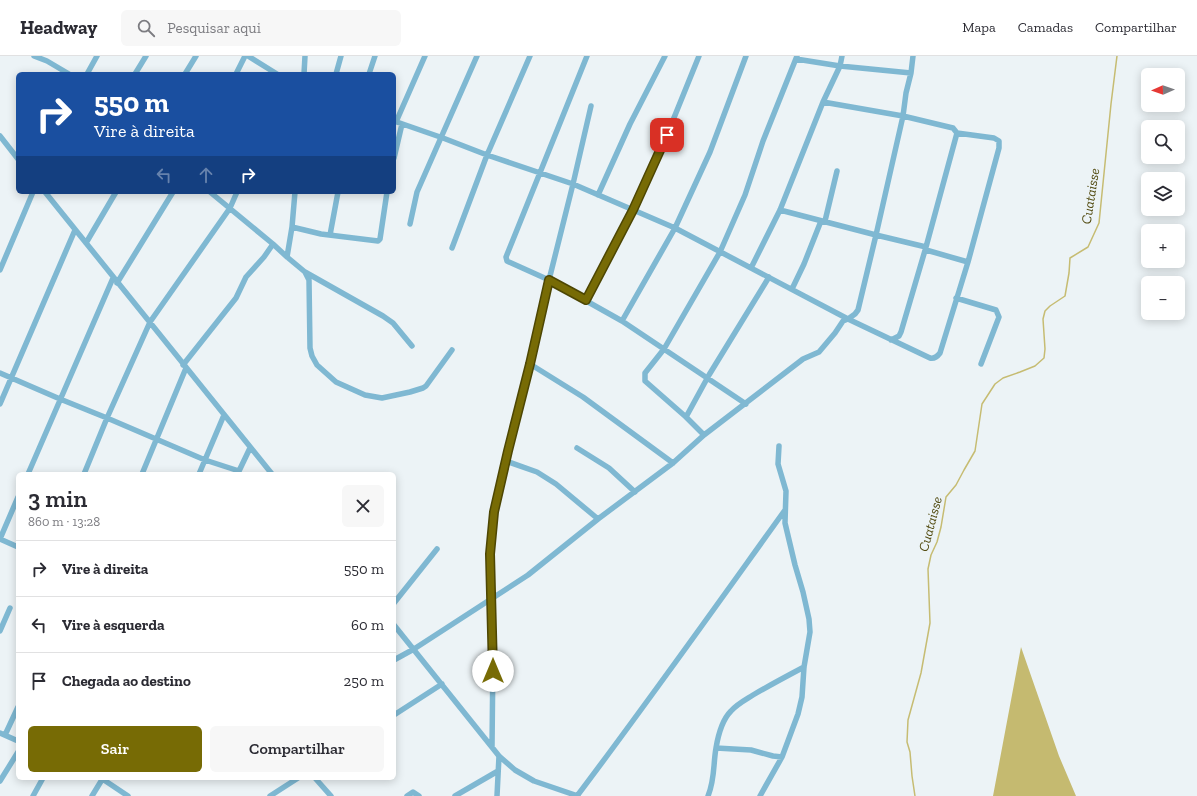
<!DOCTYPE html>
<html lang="pt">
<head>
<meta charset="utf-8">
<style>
  :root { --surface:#fff; --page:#f7f7f7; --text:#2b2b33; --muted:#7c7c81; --line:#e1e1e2; --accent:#776b05 }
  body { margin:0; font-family:"Zilla Slab",serif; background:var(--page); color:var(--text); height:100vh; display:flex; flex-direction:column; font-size:15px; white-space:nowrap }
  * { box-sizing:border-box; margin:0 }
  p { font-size:13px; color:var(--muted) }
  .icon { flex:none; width:22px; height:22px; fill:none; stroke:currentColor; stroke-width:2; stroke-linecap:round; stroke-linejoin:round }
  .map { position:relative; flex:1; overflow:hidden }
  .side { position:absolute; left:16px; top:416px; width:380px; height:308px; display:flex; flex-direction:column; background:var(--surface); border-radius:6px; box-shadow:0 2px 10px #0003 }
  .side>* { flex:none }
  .banner { position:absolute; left:16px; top:16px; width:380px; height:122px; border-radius:6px; box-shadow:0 2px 10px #0003; background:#1a4fa0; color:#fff; overflow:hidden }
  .needle { width:26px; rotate:268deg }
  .fabs { position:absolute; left:1141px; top:12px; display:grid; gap:8px }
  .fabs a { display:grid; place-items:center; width:44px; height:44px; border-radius:6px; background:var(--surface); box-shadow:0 2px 10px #0003; font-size:20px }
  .pin { position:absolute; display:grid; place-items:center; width:34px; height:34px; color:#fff; margin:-17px; border-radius:8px; box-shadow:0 2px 6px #0006 }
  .me { position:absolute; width:44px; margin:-22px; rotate:0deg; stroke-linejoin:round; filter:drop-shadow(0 0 3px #0008) }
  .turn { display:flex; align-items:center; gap:14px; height:84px; padding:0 12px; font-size:18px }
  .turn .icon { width:52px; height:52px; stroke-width:2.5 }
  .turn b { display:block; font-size:28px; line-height:34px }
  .lanes { display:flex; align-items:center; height:38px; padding:0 12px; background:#0003; justify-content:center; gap:20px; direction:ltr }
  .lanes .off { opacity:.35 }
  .round { display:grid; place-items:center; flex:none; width:42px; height:42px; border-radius:6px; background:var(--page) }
  .headline { display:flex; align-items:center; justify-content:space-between; height:68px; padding:0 12px }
  h1 { font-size:24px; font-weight:600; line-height:30px }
  .button { display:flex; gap:8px; margin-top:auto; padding:8px 12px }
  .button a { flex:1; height:46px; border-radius:6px; background:var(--accent); color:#fff; font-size:16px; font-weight:600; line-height:46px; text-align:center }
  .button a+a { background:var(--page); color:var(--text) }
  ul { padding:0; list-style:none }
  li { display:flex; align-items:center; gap:12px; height:56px; padding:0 12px; border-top:1px solid var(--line) }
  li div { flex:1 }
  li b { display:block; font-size:15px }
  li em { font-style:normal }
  header { display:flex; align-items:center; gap:24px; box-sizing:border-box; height:56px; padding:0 20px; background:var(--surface); border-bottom:1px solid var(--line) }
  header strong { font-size:19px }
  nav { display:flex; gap:22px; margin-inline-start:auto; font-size:14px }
  .search { width:280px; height:36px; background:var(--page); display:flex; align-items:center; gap:10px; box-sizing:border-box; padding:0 14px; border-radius:6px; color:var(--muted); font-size:15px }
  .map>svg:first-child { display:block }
  .forest { fill:#c5ba70 }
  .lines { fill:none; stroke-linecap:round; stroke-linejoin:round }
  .stream { stroke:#c6bc72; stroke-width:1.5 }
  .minor { stroke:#7fb8d2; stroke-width:5.5 }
  .route-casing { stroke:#4d4603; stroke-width:10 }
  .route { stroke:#776b05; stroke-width:7 }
  .labels { text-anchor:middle; stroke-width:3; stroke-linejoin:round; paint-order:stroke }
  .water-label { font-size:14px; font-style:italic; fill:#534c12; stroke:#ecf3f6 }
</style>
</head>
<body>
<header>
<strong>Headway</strong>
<div class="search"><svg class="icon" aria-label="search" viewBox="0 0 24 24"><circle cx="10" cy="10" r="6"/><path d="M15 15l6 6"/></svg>Pesquisar aqui</div>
<nav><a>Mapa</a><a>Camadas</a><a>Compartilhar</a></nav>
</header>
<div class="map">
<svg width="1197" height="740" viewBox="0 0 1197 740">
  <rect width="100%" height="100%" fill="#ecf3f6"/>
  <path class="forest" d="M1021 591 1059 700 1076 740H993Z"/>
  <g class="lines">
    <path class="stream" d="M915 740 912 720 910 696 907 686 908 664 921 617 930 567 928 513 931 499 937 486 941 471 946 441 956 429 964 414 975 395 982 348 995 328 1003 322 1020 316 1035 310 1044 302 1045 293 1043 263 1045 255 1050 250 1065 240 1069 217 1070 202 1088 191 1099 167 1111 48 1117 0"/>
    <path class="minor" d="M34 0 47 5 69 18
      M248 0 277 18
      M587 0 506 201 507 205 509 206 549 224 622 265 746 348
      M796 3 840 10 911 17
      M87 18 97 0
      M135 18 146 0
      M185 18 196 0
      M236 18 245 0
      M304 18 305 0
      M336 18 341 0
      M369 18 375 0
      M591 50 573 128 549 224 530 308 583 341 673 407
      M394 65 443 82 487 99 573 128 675 172 848 263 855 258 858 254 876 179 926 191 957 77 953 72 903 60 823 46
      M396 66 425 0
      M0 80 18 103
      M394 102 402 68
      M45 136 272 418
      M210 136 273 188 287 201 292 171 295 136
      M598 139 630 68 665 0
      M780 154 876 179 903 60 906 37 911 17 913 0
      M825 165 837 115
      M410 168 417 136 477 0
      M292 171 321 178 378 185 380 183 387 136
      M330 179 338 136
      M86 187 116 136
      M452 192 487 99 530 0
      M926 194 968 206
      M287 201 305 216 309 224 310 292 312 300 317 309 336 326 365 339 382 342 410 336 423 332 426 330 452 294
      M751 212 780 154 823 46 840 10 842 0
      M0 214 33 136
      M305 216 383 260 393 267 412 290
      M117 227 173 136
      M792 233 804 208 821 165
      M956 242 996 254 999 261 981 308
      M586 244 633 154 667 79 699 0
      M622 265 675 172 710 96 746 0
      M891 284 899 280 901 276 926 191
      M183 309 236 242 246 221 264 201 273 188
      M0 317 60 343 107 362 205 404 239 415 250 392
      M0 348 75 174
      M686 361 709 319 769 221
      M704 379 686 361 645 325V317L664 293 720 196 745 139 763 85 797 0
      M577 392 609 412 635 436
      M506 405 537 416 556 428 598 463
      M28 418 113 222
      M84 418 107 362 150 266 230 152 237 136
      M142 418 186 312
      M199 418 224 359
      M0 483 18 441
      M0 483 18 491
      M394 547 437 493
      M394 569 499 700 515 714 534 725 578 740
      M0 575 10 552
      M394 604 414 593 528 519 598 463 673 407 704 379 803 303 819 296 835 277 843 265 848 263 930 302C934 303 937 301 940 297L968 206 999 92V85L994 82 957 77
      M394 659 442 628
      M0 677 18 685
      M5 679 18 651
      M492 691 493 599 490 498 492 477 495 456 508 395 530 308
      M716 692 751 694 773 700 782 701
      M101 722 128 740
      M315 722 331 740
      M0 725 18 696
      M33 740 43 722
      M92 740 103 722
      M270 740 298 722
      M407 740 413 736 419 740
      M455 740 498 715
      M497 740 499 700
      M577 740C648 646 716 550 785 454
      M708 740C715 723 713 709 716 692 718 680 722 664 731 655 737 648 745 644 753 639 770 629 787 620 804 611
      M760 740 782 701 798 658 802 641 804 611 810 576 809 563 803 536 795 509 785 467 786 435 778 408 779 390"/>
  </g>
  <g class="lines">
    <g class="route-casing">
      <path id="route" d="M493 615 490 498 494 456 508 395 530 308 549 224 586 244 633 154 667 79"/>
    </g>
    <use href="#route" class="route"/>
  </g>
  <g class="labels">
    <g class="water-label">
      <text transform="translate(1090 140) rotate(-81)" y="5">Cuataisse</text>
      <text transform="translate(930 468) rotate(-75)" y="5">Cuataisse</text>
    </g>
  </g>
</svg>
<div class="fabs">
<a><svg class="needle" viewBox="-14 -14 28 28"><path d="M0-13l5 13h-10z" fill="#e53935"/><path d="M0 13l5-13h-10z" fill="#7c7c81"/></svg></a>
<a><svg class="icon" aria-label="search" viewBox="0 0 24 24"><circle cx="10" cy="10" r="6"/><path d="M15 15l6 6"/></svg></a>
<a><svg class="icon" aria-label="layers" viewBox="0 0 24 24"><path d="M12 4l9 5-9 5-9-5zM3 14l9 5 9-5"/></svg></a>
<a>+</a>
<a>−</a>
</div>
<div class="pin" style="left:667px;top:79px;background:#d93025"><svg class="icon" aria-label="arrive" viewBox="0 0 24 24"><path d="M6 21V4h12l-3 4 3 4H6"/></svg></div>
<svg class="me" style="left:493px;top:615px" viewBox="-20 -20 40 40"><circle r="19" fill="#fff"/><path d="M0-13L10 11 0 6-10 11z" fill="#776b05"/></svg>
<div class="banner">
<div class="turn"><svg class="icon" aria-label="right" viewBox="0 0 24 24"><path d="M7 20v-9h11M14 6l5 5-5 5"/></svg><div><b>550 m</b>Vire à direita</div></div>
<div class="lanes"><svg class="icon off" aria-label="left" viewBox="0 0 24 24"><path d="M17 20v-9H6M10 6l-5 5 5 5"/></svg><svg class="icon off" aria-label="ahead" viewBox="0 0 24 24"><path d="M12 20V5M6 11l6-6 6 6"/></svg><svg class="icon" aria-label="right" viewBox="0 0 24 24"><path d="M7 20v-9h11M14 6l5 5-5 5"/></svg></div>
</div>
<section class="side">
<div class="headline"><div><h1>3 min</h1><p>860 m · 13:28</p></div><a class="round"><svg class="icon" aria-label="close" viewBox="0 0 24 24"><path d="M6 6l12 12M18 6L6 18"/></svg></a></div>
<ul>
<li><svg class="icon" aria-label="right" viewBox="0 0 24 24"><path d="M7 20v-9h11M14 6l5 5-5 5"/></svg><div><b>Vire à direita</b></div><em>550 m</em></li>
<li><svg class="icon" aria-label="left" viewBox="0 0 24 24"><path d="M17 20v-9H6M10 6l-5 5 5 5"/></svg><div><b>Vire à esquerda</b></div><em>60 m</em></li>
<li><svg class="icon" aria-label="arrive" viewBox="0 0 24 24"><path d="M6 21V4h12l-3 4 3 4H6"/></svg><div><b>Chegada ao destino</b></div><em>250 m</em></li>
</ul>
<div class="button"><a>Sair</a><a>Compartilhar</a></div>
</section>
</div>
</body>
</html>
